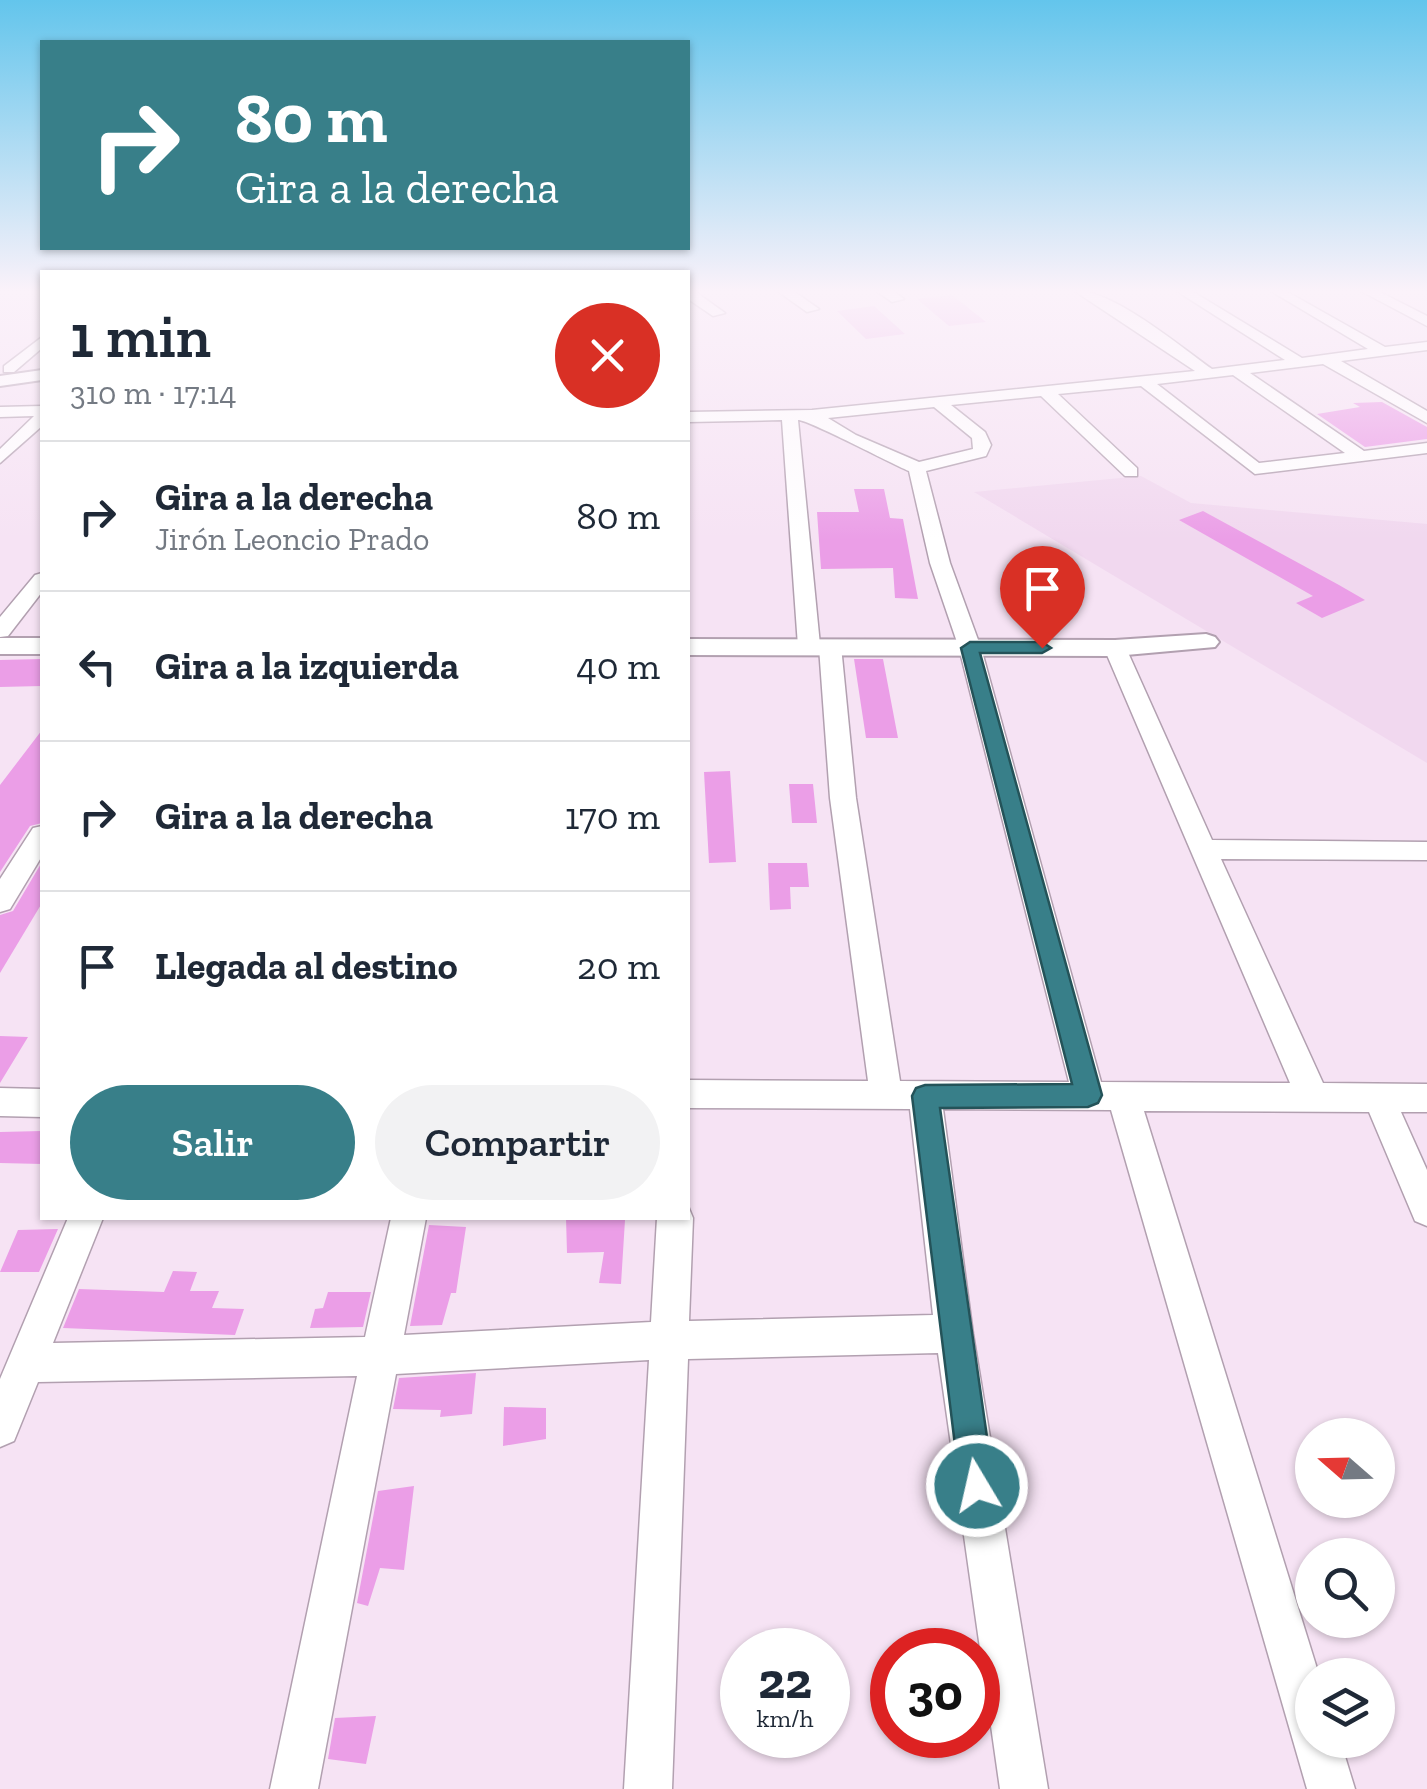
<!DOCTYPE html>
<html lang="es">
<head>
<meta charset="utf-8">
<style>
  :root { --surface:#fff; --page:#f2f2f3; --text:#1f2937; --muted:#747a83; --line:#e0e1e3; --accent:#387f89 }
  body { margin:0; font-family:"Zilla Slab",serif; background:var(--page); color:var(--text); height:100vh; display:flex; flex-direction:column; font-size:38px; white-space:nowrap }
  * { box-sizing:border-box; margin:0 }
  p { font-size:32px; color:var(--muted) }
  .icon { flex:none; width:55px; height:55px; fill:none; stroke:currentColor; stroke-width:2; stroke-linecap:round; stroke-linejoin:round }
  .map { position:relative; flex:1; overflow:hidden }
  .drawer { position:absolute; left:40px; top:270px; width:650px; height:950px; display:flex; flex-direction:column; background:var(--surface); border-radius:0px; box-shadow:0 2px 8px #0004 }
  .drawer>* { flex:none }
  .banner { position:absolute; left:40px; top:40px; width:650px; height:210px; border-radius:0px; box-shadow:0 2px 8px #0004; background:#387f89; color:#fff; overflow:hidden }
  .needle { width:65px; rotate:290deg }
  .fabs { position:absolute; left:1295px; top:1418px; display:grid; gap:20px }
  .fabs a { display:grid; place-items:center; width:100px; height:100px; border-radius:50%; background:var(--surface); box-shadow:0 2px 8px #0004; font-size:50px }
  .speed { position:absolute; left:720px; top:1628px; display:flex; gap:20px; font-size:50px; font-weight:700; text-align:center }
  .speed>* { display:grid; place-content:center; width:130px; height:130px; border-radius:50%; background:var(--surface); box-shadow:0 2px 8px #0004; line-height:1 }
  .speed small { font-size:25px; font-weight:400 }
  .speed .limit { border:15px solid #d22; background:#fff; color:#111 }
  .pin { position:absolute; display:grid; place-items:center; width:85px; height:85px; color:#fff; margin:-102px -42px; border-radius:50% 50% 50% 0; rotate:-45deg; box-shadow:0 0 10px #0007 }
  .pin .icon { rotate:45deg }
  .me { position:absolute; width:110px; margin:-55px; rotate:351deg; stroke-linejoin:round; filter:drop-shadow(0 0 8px #0008) }
  .turn { display:flex; align-items:center; gap:35px; height:210px; padding:0 30px; font-size:45px }
  .turn .icon { width:130px; height:130px; stroke-width:2.5 }
  .turn b { display:block; font-size:70px; line-height:85px }
  .round { display:grid; place-items:center; flex:none; width:105px; height:105px; border-radius:52px; background:var(--page) }
  .headline { display:flex; align-items:center; justify-content:space-between; height:170px; padding:0 30px }
  h1 { font-size:60px; font-weight:600; line-height:75px }
  .primary-button { display:flex; gap:20px; margin-top:auto; padding:20px 30px }
  .primary-button a { flex:1; height:115px; border-radius:60px; background:var(--accent); color:#fff; font-size:40px; font-weight:600; line-height:115px; text-align:center }
  .primary-button a+a { background:var(--page); color:var(--text) }
  ul { padding:0; list-style:none }
  li { display:flex; align-items:center; gap:30px; height:150px; padding:0 30px; border-top:2px solid var(--line) }
  li div { flex:1 }
  li b { display:block; font-size:38px }
  li em { font-style:normal }
  .map>svg:first-child { display:block }
  .built { fill:#f1d8ef }
  .green { fill:#edb9ea }
  .building { fill:#eb9ee7 }
  .lines { fill:none; stroke-linecap:round; stroke-linejoin:round }
  .minor-casing { stroke:#b2a0b0; stroke-width:3 }
  .tertiary-casing { stroke:#b2a0b0; stroke-width:4 }
  .minor { fill:#fff; fill-rule:evenodd }
  .tertiary { fill:#fff; fill-rule:evenodd }
  .route { fill:#387f89; stroke:#245359; stroke-width:2.5 }
</style>
</head>
<body>
<div class="map">
<svg width="1427" height="1789" viewBox="0 0 1427 1789">
  <rect width="100%" height="100%" fill="#f6e3f4"/>
  <path class="built" d="M1141 476 1191 503 1427 524V763L974 492Z"/>
  <path class="green" d="M952 295 986 322 949 326 917 299Z
    M874 306 905 334 866 339 837 311Z"/>
  <path class="building" d="M1382 402 1427 427V439L1365 447 1317 414 1360 407 1353 403Z
    M854 489H884L890 518 903 519 918 599 895 598 893 568 821 569 817 512H859Z
    M1203 511 1339 585 1365 600 1322 618 1296 603 1313 596 1179 520Z
    M42 659V686L0 687V660Z
    M854 659H883L898 738H866Z
    M42 730V823L30 826 0 872V785Z
    M730 771 736 862 709 863 704 772Z
    M789 784H813L817 823H792Z
    M42 862V903L0 973V915L13 911Z
    M768 863H807L809 887H790L791 909 770 910Z
    M0 1036 28 1037 0 1083Z
    M42 1131V1164L0 1163V1132Z
    M566 1218 625 1220 621 1284 599 1283 604 1252 567 1253Z
    M429 1225 466 1227 456 1293H451L442 1325 410 1326Z
    M58 1229 39 1272H0L18 1230Z
    M173 1271 197 1272 190 1291H219L212 1308 244 1309 235 1335 63 1328 79 1289 164 1292Z
    M328 1292H371L363 1327 310 1328 315 1309 323 1308Z
    M476 1373 472 1414 440 1417 441 1410 393 1409 399 1378Z
    M504 1407 546 1408V1439L503 1446Z
    M414 1486 404 1570 380 1568 368 1606 357 1603 378 1491Z
    M376 1716 366 1764 328 1759 335 1718Z"/>
  <g class="lines">
    <g class="minor-casing">
      <path id="minor" d="M688 290H693L725 313 713 316 688 299Z
        M776 290H792L819 309 807 312Z
        M875 290H891L904 299 892 302Z
        M1073 290C1114 290 1178 345 1212 369L1285 360 1175 290H1190L1302 358 1368 349 1269 290H1284L1385 347 1427 342V350L1341 361 1427 411V423L1323 364 1250 373 1364 451 1427 443V453L1255 474 1141 386 1058 394 1137 468V476H1125L1041 396 951 405 985 432 991 445 986 456 926 471 950 563 981 648 1101 1082 1290 1083 1104 648 1107 643H1123L1126 648 1212 840 1427 842V860L1221 859 1323 1083 1427 1084V1112H1401L1427 1170V1226L1415 1221 1369 1112 1144 1111 1319 1675H1312V1740H1340L1355 1789H1307L1111 1110 943 1109 973 1334 1048 1789H1000L938 1353 688 1359 672 1789H624L649 1360 396 1374 318 1789H270L357 1376 38 1382 14 1441 0 1447V1379L68 1218H103L53 1343 365 1337 391 1218H426L404 1335 651 1322 657 1218H688V1206L693 1218 689 1321 933 1315 910 1109 688 1108V1080L868 1081 830 798 819 647 809 652 798 646 782 420 688 422V412L812 410 1195 371ZM1233 375 1345 453 1259 463 1157 384ZM934 407 972 438 973 449 919 462 856 435 828 418ZM798 420C809 420 890 463 909 471L930 563 959 648 1069 1082 900 1081 856 798 841 646 830 640 820 645Z
        M1359 290H1376L1427 316V326Z
        M42 337V348L14 372H4V366Z
        M42 406V426L0 463V449L34 416 0 417V407Z
        M42 573V592L8 636 0 637V617L35 575Z
        M42 826V856L10 909 0 912V879L33 828Z
        M0 1088 42 1089V1117L0 1116Z"/>
    </g>
    <g class="tertiary-casing">
      <path id="tertiary" d="M42 370V380L0 386V376Z
        M1206 634 1215 637 1219 642 1215 647 1115 656 688 655V639L1115 640Z
        M0 638H42V654H0Z"/>
    </g>
    <use href="#minor" class="minor"/>
    <use href="#tertiary" class="tertiary"/>
  </g>
  <linearGradient id="sky" x2="0" y2="1"><stop stop-color="#63c5ec"/><stop offset="0.54" stop-color="#fbf2fa"/><stop offset="1" stop-color="#fbf2fa" stop-opacity="0"/></linearGradient>
  <rect width="1427" height="540" fill="url(#sky)"/>
  <path class="route" d="M970 642H1042L1051 648 1042 653H980L1102 1095 1098 1103 1088 1107 940 1108 994 1486 989 1498 977 1503 965 1498 960 1486 912 1096 916 1088 925 1085 1072 1084 961 648Z"/>
</svg>
<div class="fabs">
<a><svg class="needle" viewBox="-14 -14 28 28"><path d="M0-13l5 13h-10z" fill="#e53935"/><path d="M0 13l5-13h-10z" fill="#747a83"/></svg></a>
<a><svg class="icon" aria-label="search" viewBox="0 0 24 24"><circle cx="10" cy="10" r="6"/><path d="M15 15l6 6"/></svg></a>
<a><svg class="icon" aria-label="layers" viewBox="0 0 24 24"><path d="M12 4l9 5-9 5-9-5zM3 14l9 5 9-5"/></svg></a>
</div>
<div class="speed"><div>22<small>km/h</small></div><div class="limit">30</div></div>
<div class="pin" style="left:1042px;top:648px;background:#d93025"><svg class="icon" aria-label="arrive" viewBox="0 0 24 24"><path d="M6 21V4h12l-3 4 3 4H6"/></svg></div>
<svg class="me" style="left:977px;top:1486px" viewBox="-20 -20 40 40"><circle r="17" fill="#387f89" stroke="#fff" stroke-width="3"/><path d="M0-11L8 9 0 5-8 9z" fill="#fff"/></svg>
<div class="banner">
<div class="turn"><svg class="icon" aria-label="right" viewBox="0 0 24 24"><path d="M7 20v-9h11M14 6l5 5-5 5"/></svg><div><b>80 m</b>Gira a la derecha</div></div>
</div>
<section class="drawer">
<div class="headline"><div><h1>1 min</h1><p>310 m · 17:14</p></div><a class="round" style="background:#d93025;color:#fff"><svg class="icon" aria-label="close" viewBox="0 0 24 24"><path d="M6 6l12 12M18 6L6 18"/></svg></a></div>
<ul>
<li><svg class="icon" aria-label="right" viewBox="0 0 24 24"><path d="M7 20v-9h11M14 6l5 5-5 5"/></svg><div><b>Gira a la derecha</b><p>Jirón Leoncio Prado</p></div><em>80 m</em></li>
<li><svg class="icon" aria-label="left" viewBox="0 0 24 24"><path d="M17 20v-9H6M10 6l-5 5 5 5"/></svg><div><b>Gira a la izquierda</b></div><em>40 m</em></li>
<li><svg class="icon" aria-label="right" viewBox="0 0 24 24"><path d="M7 20v-9h11M14 6l5 5-5 5"/></svg><div><b>Gira a la derecha</b></div><em>170 m</em></li>
<li><svg class="icon" aria-label="arrive" viewBox="0 0 24 24"><path d="M6 21V4h12l-3 4 3 4H6"/></svg><div><b>Llegada al destino</b></div><em>20 m</em></li>
</ul>
<div class="primary-button"><a>Salir</a><a>Compartir</a></div>
</section>
</div>
</body>
</html>
